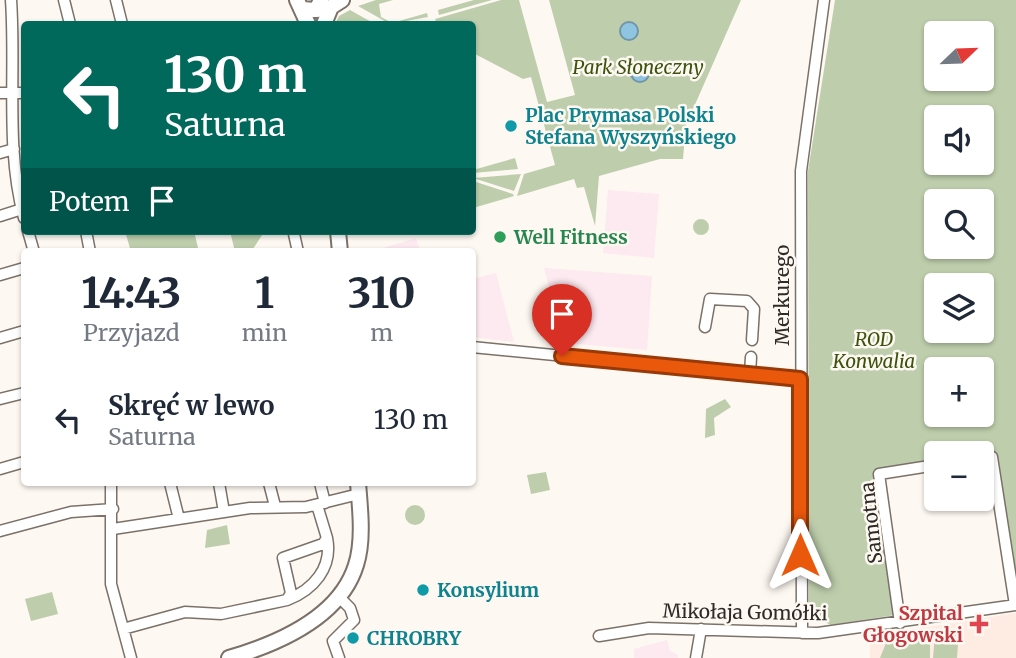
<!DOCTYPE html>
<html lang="pl">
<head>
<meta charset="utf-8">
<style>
  :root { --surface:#fff; --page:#f6f6f7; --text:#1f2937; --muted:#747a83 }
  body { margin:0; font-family:Merriweather,serif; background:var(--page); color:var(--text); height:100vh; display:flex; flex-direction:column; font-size:26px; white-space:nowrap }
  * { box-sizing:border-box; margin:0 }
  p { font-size:23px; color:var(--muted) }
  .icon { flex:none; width:38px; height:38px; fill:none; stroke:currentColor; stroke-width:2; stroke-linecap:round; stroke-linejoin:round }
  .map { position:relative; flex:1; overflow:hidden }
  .side { position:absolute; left:21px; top:248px; width:455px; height:238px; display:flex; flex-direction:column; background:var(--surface); border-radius:7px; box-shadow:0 2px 5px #0004 }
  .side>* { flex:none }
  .hud { position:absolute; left:21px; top:21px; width:455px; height:214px; border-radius:7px; box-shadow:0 2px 5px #0004; background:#00695c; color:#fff; overflow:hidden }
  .needle { width:46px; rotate:67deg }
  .fabs { position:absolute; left:924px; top:21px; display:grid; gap:14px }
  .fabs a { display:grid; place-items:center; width:70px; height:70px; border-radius:7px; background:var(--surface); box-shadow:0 2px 5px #0004; font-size:35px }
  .pin { position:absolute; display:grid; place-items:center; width:60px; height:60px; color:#fff; margin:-72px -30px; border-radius:50% 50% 50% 0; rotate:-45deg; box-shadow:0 0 7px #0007 }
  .pin .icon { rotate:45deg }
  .me { position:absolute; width:77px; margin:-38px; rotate:0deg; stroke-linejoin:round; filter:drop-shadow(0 0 5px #0008) }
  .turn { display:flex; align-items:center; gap:24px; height:147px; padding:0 28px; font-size:32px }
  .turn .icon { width:91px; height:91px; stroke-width:2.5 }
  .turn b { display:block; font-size:49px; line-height:60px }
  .then { display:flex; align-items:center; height:66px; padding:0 28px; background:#0003; gap:14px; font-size:26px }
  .eta { display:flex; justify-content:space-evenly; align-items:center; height:119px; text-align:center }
  .eta b { font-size:42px; font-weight:700; line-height:49px }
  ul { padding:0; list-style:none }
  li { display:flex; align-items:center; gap:21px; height:105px; padding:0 28px }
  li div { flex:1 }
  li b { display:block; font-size:26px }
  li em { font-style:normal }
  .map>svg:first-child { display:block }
  .commercial { fill:#fde9f0 }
  .medical { fill:#feebe2 }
  .green { fill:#beceac; fill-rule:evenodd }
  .water { fill:#8fc5e0; stroke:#7296a8; stroke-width:2 }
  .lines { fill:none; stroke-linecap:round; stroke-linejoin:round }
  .street-casing { stroke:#7b7169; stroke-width:13 }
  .secondary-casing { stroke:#7b7169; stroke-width:18 }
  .street { stroke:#fff; stroke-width:10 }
  .secondary { stroke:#fff; stroke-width:14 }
  .route-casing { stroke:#983908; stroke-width:18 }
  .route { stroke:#ea580c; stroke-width:12 }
  .culture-dot { fill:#0f9aa8; stroke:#fef8f2; stroke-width:2.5 }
  .leisure-dot { fill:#2e9e5b; stroke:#fef8f2; stroke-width:2.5 }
  .health-dot { fill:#e0444e; stroke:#fef8f2; stroke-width:2.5 }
  .labels { text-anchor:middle; stroke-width:5; stroke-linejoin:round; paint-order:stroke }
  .park-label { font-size:19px; font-style:italic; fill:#3b530c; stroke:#fef8f2 }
  .culture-label { font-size:19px; font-weight:bold; fill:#0d838f; stroke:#fef8f2; text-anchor:start }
  .leisure-label { font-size:19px; font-weight:bold; fill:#27864d; stroke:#fef8f2; text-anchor:start }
  .street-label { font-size:19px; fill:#2e2a27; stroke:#fef8f2 }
  .health-label { font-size:19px; font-weight:bold; fill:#be3a42; stroke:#fef8f2; text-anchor:end }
</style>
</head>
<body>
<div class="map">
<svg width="1016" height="658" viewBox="0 0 1016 658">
  <rect width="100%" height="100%" fill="#fef8f2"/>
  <path class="commercial" d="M608 190 659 194 654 258 603 253Z
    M416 238 420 252H370Z
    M544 268 652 276 647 350 565 343Z
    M496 273 514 342 473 337V279Z
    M667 640 670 651 678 655V658H634V649Z"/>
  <path class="medical" d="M1016 613V658H870V636Z"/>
  <path class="green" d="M376 0H393L379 4 381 17 392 23 427 13 428 17 390 24 358 6Z
    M474 0H492L439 15 438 10Z
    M501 0H519L547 102 575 95 549 0H741L686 125 683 159H660L599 176 595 226 584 187 577 188 574 179 517 196 524 174 555 165 531 77 523 79 473 53 472 24H437L435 19Z
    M835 0H1016V597L995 453H936V461L875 471 895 615 831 625 809 615 808 171ZM936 33H982V79H936ZM936 117H982V163H936ZM936 201H982V247H936ZM936 285H982V331H936ZM936 369H982V415H936Z
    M350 10 375 24H335L339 16Z
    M515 158 518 169 473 173V170Z
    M521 174 514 191 473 178Z
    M473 181 513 194 514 196 473 208Z
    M693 227a8 8 0 1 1 16 0a8 8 0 1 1-16 0Z
    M125 231H194L199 252H131Z
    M230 231H264V232L251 252H235Z
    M725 399 731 407 714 418 715 435 705 438 706 409Z
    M546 472 550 490 531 494 527 475Z
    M405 515a10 10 0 1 1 20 0a10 10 0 1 1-20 0Z
    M227 525 230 544 205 548 207 530Z
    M52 592 58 614 31 621 25 599Z
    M959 631 957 658H933L935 635Z
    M930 635V658H880L886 643Z"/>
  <path class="water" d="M620 31a9 9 0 1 1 18 0a9 9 0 1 1-18 0Z
    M631 73a9 9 0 1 1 18 0a9 9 0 1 1-18 0Z"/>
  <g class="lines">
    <g class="street-casing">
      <path id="street" d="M11 0C16 72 5 148 24 218
        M64 0 70 24
        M116 0 122 24
        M0 93H24
        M0 153 14 149
        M0 216 22 209
        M28 231 34 252
        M86 231 90 252
        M294 234 298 252
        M0 275 24 268
        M705 327 710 299 747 301 754 309 752 340
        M0 338 24 331
        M472 347 800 379
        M750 374 751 357
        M0 399 24 393
        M982 459 992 457 1015 605
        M0 469 24 462
        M111 483V584L131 658
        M170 483 179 519
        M219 483 224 512
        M269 483 275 506
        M320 483 325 503
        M113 529 250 508 306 507 359 494
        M0 531 71 512 113 509
        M338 596 350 608 354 620 333 641 339 658
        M287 600C313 590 333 568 327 538
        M900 623 879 474 936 465
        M123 629 185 612 221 614 287 600 291 593 283 558 323 544 327 538 317 505
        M802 633 801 171 824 0
        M599 636 649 628 818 633 1016 605
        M696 658 701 629"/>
    </g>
    <g class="secondary-casing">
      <path id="secondary" d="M297 0 308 24
        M302 9 316 10 321 0
        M324 24 331 7 342 0
        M338 231 340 252
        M229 658C277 644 340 617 356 565 364 540 360 508 358 483"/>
    </g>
    <use href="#street" class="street"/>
    <use href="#secondary" class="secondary"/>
  </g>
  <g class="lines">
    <g class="route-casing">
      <path id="route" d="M562 356 800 379V555"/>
    </g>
    <use href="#route" class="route"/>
  </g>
  <g class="culture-dot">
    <circle cx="511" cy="126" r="7"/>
    <circle cx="423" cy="590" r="7"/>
    <circle cx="353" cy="638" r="7"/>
  </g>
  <circle class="leisure-dot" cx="500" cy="237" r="7"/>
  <path class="health-dot" d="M975.5 613.5h7v7h7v7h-7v7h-7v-7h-7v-7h7z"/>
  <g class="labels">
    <g class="park-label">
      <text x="638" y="74">Park Słoneczny</text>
      <text x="874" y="346">ROD<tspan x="874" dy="22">Konwalia</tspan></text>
    </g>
    <g class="culture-label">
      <text x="525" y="122">Plac Prymasa Polski<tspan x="525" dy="22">Stefana Wyszyńskiego</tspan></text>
      <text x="437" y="597">Konsylium</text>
      <text x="367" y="645">CHROBRY</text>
    </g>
    <g class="leisure-label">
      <text x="514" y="244">Well Fitness</text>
    </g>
    <g class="street-label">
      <text transform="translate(782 295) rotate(-90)" y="7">Merkurego</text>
      <text transform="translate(871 523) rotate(-96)" y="7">Samotna</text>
      <text transform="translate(745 612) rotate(1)" y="7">Mikołaja Gomółki</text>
    </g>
    <g class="health-label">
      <text x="963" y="620">Szpital<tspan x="963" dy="22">Głogowski</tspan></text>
    </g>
  </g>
</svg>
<div class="fabs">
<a><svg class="needle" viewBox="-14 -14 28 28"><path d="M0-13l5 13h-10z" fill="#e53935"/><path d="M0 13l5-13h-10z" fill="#747a83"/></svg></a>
<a><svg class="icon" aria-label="sound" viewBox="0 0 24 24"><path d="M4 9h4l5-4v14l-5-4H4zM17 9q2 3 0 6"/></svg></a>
<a><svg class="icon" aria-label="search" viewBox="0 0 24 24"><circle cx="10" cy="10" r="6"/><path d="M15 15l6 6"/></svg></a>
<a><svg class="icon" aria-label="layers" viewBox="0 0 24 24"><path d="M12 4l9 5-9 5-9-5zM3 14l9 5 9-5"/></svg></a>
<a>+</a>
<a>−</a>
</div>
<div class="pin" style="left:562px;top:356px;background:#d93025"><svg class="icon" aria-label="arrive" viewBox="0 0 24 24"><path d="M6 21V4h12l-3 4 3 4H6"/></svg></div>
<svg class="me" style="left:800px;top:555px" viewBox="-20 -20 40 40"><path d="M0-17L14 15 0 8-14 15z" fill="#ea580c" stroke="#fff" stroke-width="4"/></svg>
<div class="hud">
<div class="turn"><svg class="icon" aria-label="left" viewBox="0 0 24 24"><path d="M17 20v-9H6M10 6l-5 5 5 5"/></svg><div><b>130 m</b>Saturna</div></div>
<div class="then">Potem<svg class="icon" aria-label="arrive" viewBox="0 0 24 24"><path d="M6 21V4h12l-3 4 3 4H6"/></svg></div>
</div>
<section class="side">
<div class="eta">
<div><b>14:43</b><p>Przyjazd</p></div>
<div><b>1</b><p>min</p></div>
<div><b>310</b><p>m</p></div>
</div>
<ul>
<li><svg class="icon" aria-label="left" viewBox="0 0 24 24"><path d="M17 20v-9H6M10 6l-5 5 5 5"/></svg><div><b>Skręć w lewo</b><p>Saturna</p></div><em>130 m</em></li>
</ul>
</section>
</div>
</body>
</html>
